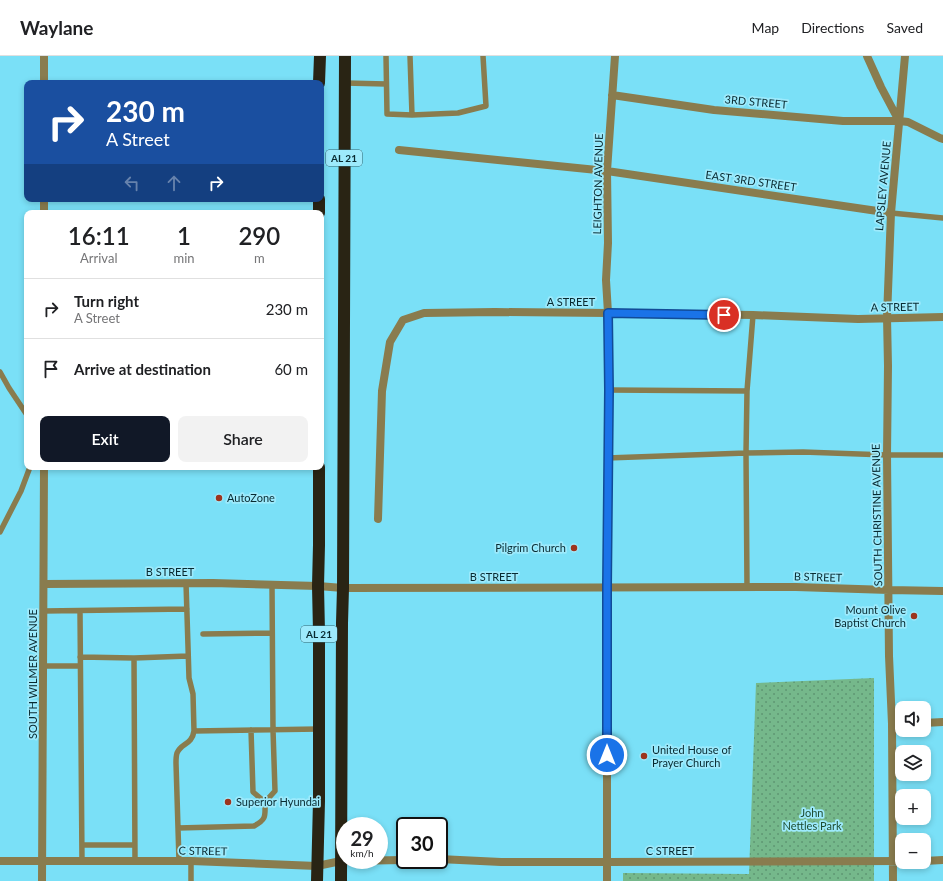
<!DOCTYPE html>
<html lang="en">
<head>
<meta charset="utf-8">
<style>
  :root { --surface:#fff; --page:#f2f2f2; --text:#202124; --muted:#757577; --line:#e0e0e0; --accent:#111827 }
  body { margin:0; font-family:Lato,sans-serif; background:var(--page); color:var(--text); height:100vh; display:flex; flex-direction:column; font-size:15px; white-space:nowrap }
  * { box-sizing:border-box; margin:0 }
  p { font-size:13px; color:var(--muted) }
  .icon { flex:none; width:22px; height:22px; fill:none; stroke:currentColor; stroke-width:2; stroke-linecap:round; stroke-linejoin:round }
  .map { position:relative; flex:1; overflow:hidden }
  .sheet { position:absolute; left:24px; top:154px; width:300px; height:260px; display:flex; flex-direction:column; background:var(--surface); border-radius:8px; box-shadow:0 2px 6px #0003 }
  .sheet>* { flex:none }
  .top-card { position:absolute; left:24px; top:24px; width:300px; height:122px; border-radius:8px; box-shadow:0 2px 6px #0003; background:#1a4fa0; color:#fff; overflow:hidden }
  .buttons { position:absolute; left:895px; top:645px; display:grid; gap:8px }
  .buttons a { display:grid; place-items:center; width:36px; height:36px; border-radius:8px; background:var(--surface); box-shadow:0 2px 6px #0003; font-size:20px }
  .speed { position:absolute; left:336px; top:761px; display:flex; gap:8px; font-size:20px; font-weight:700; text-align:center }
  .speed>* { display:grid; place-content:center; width:52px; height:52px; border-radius:50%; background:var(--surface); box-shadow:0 2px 6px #0003; line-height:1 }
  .speed small { font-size:10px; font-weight:400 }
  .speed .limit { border:2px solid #111; border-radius:6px; background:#fff; color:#111 }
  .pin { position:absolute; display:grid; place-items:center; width:34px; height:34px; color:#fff; margin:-17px; border:2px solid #fff; border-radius:50%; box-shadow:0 1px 4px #0007 }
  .me { position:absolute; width:44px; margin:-22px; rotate:0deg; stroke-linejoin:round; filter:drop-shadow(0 0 3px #0008) }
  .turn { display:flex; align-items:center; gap:14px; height:84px; padding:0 16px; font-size:18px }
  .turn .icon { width:52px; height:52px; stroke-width:2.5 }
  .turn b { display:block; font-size:28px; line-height:34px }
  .lanes { display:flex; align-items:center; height:38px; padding:0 16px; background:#0003; justify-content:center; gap:20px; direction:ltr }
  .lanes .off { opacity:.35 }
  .eta { display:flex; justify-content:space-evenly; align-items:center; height:68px; text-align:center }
  .eta b { font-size:24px; font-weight:600; line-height:28px }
  .primary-button { display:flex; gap:8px; margin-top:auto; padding:8px 16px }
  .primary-button a { flex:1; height:46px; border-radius:8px; background:var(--accent); color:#fff; font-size:16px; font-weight:600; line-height:46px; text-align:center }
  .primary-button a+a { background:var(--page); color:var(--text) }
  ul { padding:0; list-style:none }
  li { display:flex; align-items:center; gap:12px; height:60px; padding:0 16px; border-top:1px solid var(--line) }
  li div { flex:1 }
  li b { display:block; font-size:15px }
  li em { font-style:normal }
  header { display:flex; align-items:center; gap:24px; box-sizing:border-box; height:56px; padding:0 20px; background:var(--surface); border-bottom:1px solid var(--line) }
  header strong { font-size:19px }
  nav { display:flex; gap:22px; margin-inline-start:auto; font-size:14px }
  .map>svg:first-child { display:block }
  .green { fill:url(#green-dots) }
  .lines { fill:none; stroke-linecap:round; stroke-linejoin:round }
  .lane { stroke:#897c4e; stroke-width:5.5 }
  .street { stroke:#897c4e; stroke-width:8 }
  .highway { stroke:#292414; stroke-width:12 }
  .route-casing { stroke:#114b97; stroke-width:10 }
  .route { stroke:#1a73e8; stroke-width:7 }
  .poi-dot { fill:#9d341d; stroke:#9deafc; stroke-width:1.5 }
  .labels { text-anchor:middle; stroke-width:3.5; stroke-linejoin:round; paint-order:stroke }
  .shield { fill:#9deafc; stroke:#35646e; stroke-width:1 }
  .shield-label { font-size:10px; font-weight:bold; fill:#082a31 }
  .street-label { font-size:11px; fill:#082a31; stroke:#9deafc }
  .poi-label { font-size:11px; fill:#082a31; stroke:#9deafc; text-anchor:start }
  .park-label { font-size:11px; fill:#1e4c30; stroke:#9deafc }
</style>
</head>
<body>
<header>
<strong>Waylane</strong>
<nav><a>Map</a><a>Directions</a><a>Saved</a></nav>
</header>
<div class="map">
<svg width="943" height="825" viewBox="0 0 943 825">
  <defs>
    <pattern id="green-dots" width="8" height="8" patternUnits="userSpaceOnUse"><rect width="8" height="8" fill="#75b88b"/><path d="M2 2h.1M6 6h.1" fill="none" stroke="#5e9672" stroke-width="1.8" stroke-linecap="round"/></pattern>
  </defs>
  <rect width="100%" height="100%" fill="#7ae0f7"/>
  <path class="green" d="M874 622V825H623V817L749 818 756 627Z"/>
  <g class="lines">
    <path class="lane" d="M386 0 387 58 412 59 410 0
      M345 27 386 28
      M412 59 458 57 486 50 483 0
      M891 157 943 162
      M0 316 9 332 27 359
      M609 334 747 335
      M607 402 746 397 803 396 887 399H943
      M0 476 21 435 30 411
      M186 527 189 622 193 638 194 675
      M747 530 746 397 747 335 753 259
      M44 555 187 553
      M80 555 82 806
      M203 578 272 577
      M80 601 134 602
      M44 610H80
      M251 674 253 736 265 746
      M178 772 254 770C267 763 265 760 265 746L275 735 273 674 272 529
      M82 789H135
      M135 805 134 602 188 600
      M179 805 176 707C176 704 176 700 177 697 181 687 192 689 194 675L319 673
      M191 805V825"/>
    <path class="street" d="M44 0V27
      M867 0 881 31 899 65
      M612 39 714 54 843 65H900L908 66 940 82 943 83
      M399 94 607 115 891 157
      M44 143V157
      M378 463 382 335 390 286 403 264 424 257 495 256 608 257 753 259 858 263 943 261
      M44 528 213 527 318 530 343 532 796 531 889 534 943 535
      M924 667 943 666
      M892 668H902
      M439 803 501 806H607L902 805
      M0 805H191L317 810 341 805 405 804
      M924 805 943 804
      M42 825 44 411
      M607 825V531L609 334 608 257 606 224 608 187 607 115 615 0
      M893 825 892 668 889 600 887 399 888 310 887 261 891 157 905 0"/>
    <path class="highway" d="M319 27 320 0
      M319 143V157
      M317 825 319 745V576L318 530 319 489V411
      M341 825 342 567 343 532 345 0"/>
  </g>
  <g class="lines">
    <g class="route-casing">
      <path id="route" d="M607 699V531L609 334 608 257 724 259"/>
    </g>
    <use href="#route" class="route"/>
  </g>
  <g class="poi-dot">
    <circle cx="219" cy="442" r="4"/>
    <circle cx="574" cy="492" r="4"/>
    <circle cx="914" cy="560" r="4"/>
    <circle cx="644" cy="700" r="4"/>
    <circle cx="228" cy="746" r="4"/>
  </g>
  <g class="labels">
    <g class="shield">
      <rect x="326" y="94" width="36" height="16" rx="3"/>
      <rect x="301" y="570" width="36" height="16" rx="3"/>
    </g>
    <g class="shield-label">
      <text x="344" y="106">AL 21</text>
      <text x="319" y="582">AL 21</text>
    </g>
    <g class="street-label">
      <text transform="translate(756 46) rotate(5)" y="4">3RD STREET</text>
      <text transform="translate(751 125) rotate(8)" y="4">EAST 3RD STREET</text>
      <text transform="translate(598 128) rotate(-89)" y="4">LEIGHTON AVENUE</text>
      <text transform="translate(883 130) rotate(-85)" y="4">LAPSLEY AVENUE</text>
      <text x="571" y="250">A STREET</text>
      <text transform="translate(895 251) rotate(-1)" y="4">A STREET</text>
      <text transform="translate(877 459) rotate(-91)" y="4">SOUTH CHRISTINE AVENUE</text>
      <text x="170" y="520">B STREET</text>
      <text x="494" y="525">B STREET</text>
      <text transform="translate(818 521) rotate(2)" y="4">B STREET</text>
      <text transform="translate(33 618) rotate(-90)" y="4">SOUTH WILMER AVENUE</text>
      <text transform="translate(203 795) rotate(1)" y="4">C STREET</text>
      <text x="670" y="799">C STREET</text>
    </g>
    <g class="poi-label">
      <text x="227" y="446">AutoZone</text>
      <text x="566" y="496" text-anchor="end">Pilgrim Church</text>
      <text x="906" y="558" text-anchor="end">Mount Olive<tspan x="906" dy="13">Baptist Church</tspan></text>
      <text x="652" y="698">United House of<tspan x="652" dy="13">Prayer Church</tspan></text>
      <text x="236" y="750">Superior Hyundai</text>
    </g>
    <g class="park-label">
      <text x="812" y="761">John<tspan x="812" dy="13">Nettles Park</tspan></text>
    </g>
  </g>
</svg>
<div class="buttons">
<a><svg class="icon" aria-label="sound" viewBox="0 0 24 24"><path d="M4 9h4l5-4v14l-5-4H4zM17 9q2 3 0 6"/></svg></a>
<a><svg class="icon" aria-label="layers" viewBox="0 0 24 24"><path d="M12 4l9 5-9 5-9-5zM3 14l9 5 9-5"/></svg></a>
<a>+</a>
<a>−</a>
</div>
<div class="speed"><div>29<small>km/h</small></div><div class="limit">30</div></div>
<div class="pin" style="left:724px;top:259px;background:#d93025"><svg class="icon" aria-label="arrive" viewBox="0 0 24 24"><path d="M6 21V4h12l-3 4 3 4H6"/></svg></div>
<svg class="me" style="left:607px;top:699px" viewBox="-20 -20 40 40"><circle r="17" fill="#1a73e8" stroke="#fff" stroke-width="3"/><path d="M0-11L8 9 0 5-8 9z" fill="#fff"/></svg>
<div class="top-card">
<div class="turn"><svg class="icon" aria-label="right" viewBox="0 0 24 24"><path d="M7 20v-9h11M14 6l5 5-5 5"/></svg><div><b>230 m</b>A Street</div></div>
<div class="lanes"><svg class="icon off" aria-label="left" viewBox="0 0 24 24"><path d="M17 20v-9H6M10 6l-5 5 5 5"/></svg><svg class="icon off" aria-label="ahead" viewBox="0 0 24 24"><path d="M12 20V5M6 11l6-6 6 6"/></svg><svg class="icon" aria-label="right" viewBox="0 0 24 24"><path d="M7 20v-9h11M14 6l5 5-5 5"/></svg></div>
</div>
<section class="sheet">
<div class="eta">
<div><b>16:11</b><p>Arrival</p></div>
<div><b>1</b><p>min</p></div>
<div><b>290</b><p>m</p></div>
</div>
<ul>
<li><svg class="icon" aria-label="right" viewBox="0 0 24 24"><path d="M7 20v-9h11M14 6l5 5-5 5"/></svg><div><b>Turn right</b><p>A Street</p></div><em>230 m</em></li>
<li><svg class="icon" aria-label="arrive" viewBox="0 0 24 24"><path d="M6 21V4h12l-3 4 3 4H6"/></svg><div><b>Arrive at destination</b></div><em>60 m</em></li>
</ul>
<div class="primary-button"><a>Exit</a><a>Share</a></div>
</section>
</div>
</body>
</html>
